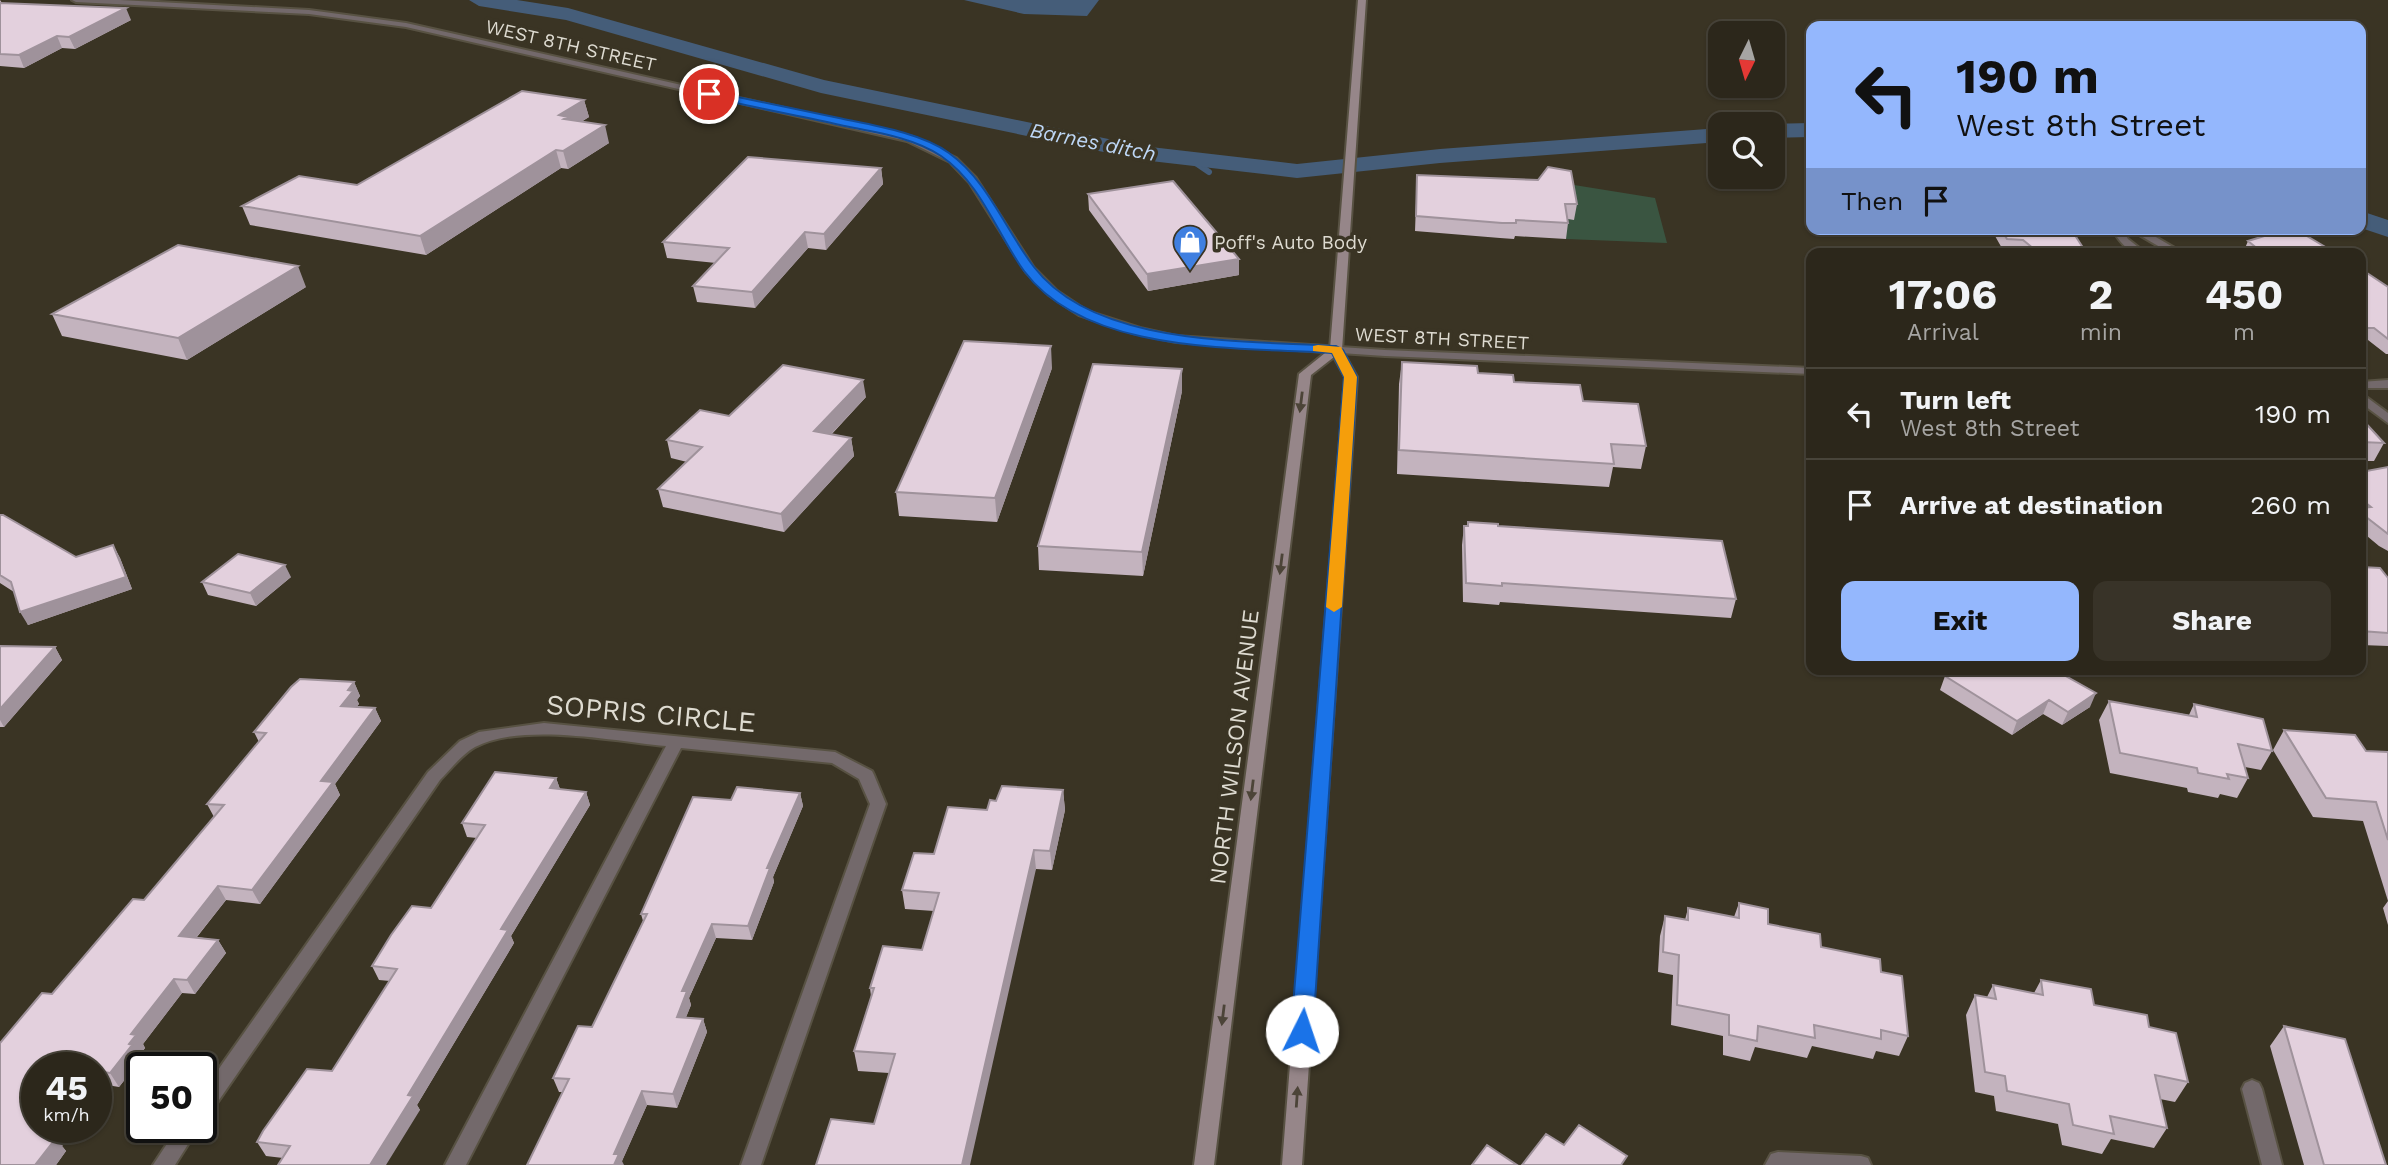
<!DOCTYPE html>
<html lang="en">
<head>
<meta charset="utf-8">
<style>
  :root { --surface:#2c271b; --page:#383328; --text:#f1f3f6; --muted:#a6a5a3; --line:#48443a; --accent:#94b7fd }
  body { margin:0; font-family:"Work Sans",sans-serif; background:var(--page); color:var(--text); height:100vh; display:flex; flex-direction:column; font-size:26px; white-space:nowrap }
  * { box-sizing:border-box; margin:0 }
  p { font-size:23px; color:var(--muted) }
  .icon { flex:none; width:38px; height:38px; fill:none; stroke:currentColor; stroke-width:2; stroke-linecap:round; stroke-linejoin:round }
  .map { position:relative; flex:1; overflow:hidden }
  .side { position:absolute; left:1806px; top:248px; width:560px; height:427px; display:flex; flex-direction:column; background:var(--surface); border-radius:14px; box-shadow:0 2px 5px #0004,0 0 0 2px var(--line) }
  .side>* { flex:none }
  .guide { position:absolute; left:1806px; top:21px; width:560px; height:214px; border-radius:14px; box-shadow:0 2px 5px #0004,0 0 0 2px var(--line); background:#94b7fd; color:#111; overflow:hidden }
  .needle { width:46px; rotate:185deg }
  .fabs { position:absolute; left:1708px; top:21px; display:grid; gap:14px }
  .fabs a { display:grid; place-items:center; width:77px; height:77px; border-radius:14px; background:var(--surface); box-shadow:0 2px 5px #0004,0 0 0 2px var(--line); font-size:35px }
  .speed { position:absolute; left:21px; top:1052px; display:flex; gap:14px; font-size:35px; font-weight:700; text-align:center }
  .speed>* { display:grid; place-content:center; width:91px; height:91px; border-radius:50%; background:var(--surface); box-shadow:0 2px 5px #0004,0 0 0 2px var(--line); line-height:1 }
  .speed small { font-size:18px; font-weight:400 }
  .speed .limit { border:4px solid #111; border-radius:10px; background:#fff; color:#111 }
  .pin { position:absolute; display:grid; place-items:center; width:60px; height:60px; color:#fff; margin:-30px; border:4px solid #fff; border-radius:50%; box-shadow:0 2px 7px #0007 }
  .me { position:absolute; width:77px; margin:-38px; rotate:4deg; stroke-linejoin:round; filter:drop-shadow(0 0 5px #0008) }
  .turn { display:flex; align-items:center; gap:24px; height:147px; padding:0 35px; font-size:32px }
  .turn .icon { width:91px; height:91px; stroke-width:2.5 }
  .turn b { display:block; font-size:49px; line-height:60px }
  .then { display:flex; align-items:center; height:66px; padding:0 35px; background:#0003; gap:14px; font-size:26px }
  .eta { display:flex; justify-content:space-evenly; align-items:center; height:119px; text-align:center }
  .eta b { font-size:42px; font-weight:700; line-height:49px }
  .action { display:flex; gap:14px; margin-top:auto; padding:14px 35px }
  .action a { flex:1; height:80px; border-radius:14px; background:var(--accent); color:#111; font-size:28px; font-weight:700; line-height:80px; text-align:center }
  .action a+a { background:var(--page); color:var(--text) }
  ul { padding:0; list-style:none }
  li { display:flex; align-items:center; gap:21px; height:91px; padding:0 35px; border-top:2px solid var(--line) }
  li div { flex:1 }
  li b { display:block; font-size:26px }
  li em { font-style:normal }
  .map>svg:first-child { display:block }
  .green { fill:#3a5541 }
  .water { fill:#455d79 }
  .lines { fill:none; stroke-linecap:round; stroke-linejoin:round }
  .stream { stroke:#455d79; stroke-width:6 }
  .canal { fill:#455d79; fill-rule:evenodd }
  .minor-casing { stroke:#585243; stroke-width:4 }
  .secondary-casing { stroke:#585243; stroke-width:4 }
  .minor { fill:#73696b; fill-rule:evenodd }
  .secondary { fill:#968689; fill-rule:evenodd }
  .wall { fill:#c3b3be }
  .shaded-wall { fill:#9f929b }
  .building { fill:#e3d0dd; stroke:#9f929b; stroke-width:2 }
  .oneway { fill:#4c4438 }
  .route { fill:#1a73e8; stroke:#114b97; stroke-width:2 }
  .slow { fill:#f59e0b }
  .labels { text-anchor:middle; stroke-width:7; stroke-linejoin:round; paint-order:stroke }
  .far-street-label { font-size:19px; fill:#dedbd1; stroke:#3a3424 }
  .far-poi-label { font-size:19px; fill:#dedbd1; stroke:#3a3424; text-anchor:start }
  .far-water-label { font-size:21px; font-style:italic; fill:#bed7f6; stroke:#3a3424 }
  .street-label { font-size:23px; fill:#dedbd1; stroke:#3a3424 }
  .near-street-label { font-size:28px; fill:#dedbd1; stroke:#3a3424 }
</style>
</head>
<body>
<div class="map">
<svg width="2388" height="1165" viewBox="0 0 2388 1165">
  <rect width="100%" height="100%" fill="#3a3424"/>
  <path class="green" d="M1543 180 1655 198 1667 243 1566 239 1559 197 1513 181Z"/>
  <path class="water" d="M964 0H1099L1087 16 1024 14Z"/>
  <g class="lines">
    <path class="stream" d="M1190 159 1209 172"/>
    <path class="canal" d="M469 0H517L568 8 824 80 1142 146 1297 164 1440 149 1720 128V142L1440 163 1297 178 1142 160 821 93 566 20 479 6Z
      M1811 123V137L1773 138 1772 124Z
      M2361 211 2388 220V237L2361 228Z"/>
    <g class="minor-casing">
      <path id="minor" d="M72 0H120L309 10 406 23 913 137 956 158 976 178 1034 268 1057 291 1087 311 1140 328 1176 336 1385 350 1811 368V374L1385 356 1176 342 1133 333 1079 315 1049 295 1026 272 969 182 950 162 907 141 406 27 309 14 76 2Z
        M2112 229H2122L2128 239 2147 254C2129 254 2121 244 2112 229Z
        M2129 229H2142L2185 254H2172Z
        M2388 380V388H2361V382Z
        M2361 393 2388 413V423L2361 403Z
        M544 723 835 752 872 771 874 775 886 804 761 1165H741L870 804 859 779 832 763 681 748 466 1165H445L666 746C613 741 523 722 475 747 462 754 450 770 440 780L208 1116 201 1119V1094L428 772 460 741 479 732Z
        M2252 1080 2259 1083 2262 1089 2282 1165H2262L2242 1089 2245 1083Z
        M178 1127H199L175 1165H153Z
        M1778 1152 1861 1156 1868 1158 1871 1165H1765L1771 1154Z"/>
    </g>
    <g class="secondary-casing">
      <path id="secondary" d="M1358 0H1366L1342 350 1357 377 1302 1165H1282L1345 377 1334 357 1311 375 1214 1165H1194L1299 374 1330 349Z"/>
    </g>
    <use href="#minor" class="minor"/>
    <use href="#secondary" class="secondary"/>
  </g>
  <path class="wall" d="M0 0 2 3 131 20 75 49 62 48 24 68 0 66Z
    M584 100 589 117 581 122 609 143 568 169 561 168 426 255 250 225 242 206 357 185Z
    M881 168 883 184 826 250 808 248 755 308 697 302 693 286 716 263 667 258 663 242Z
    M1417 175 1577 204 1574 220 1568 219V223L1566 239 1515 236 1514 239 1500 238 1415 231Z
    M1088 194 1239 259V275L1148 291 1089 210Z
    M1991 229H2071L2087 254H2022L2019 251 2003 250Z
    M2248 241 2337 254H2245L2243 253Z
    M2361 269 2388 287V354H2386L2368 340H2361Z
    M306 287 187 360 62 336 52 314Z
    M1402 362 1478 373 1514 382 1583 401 1646 446 1641 469 1613 467 1609 487 1397 474 1399 384Z
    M1052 368 997 522 899 516 896 492Z
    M1182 391 1143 576 1039 570 1038 546Z
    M866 397 831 435 851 438 854 456 784 532 663 507 658 489 687 462 671 458 667 440 729 416Z
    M2361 418 2384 443 2374 461H2361Z
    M2388 467V551L2379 546 2361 531V472Z
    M0 515 76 557 113 545 120 558 132 589 28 625 14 592 0 583Z
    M1464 526H1498L1736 599 1731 618 1500 602 1499 605 1463 602 1462 545Z
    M2361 567 2388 578V646L2361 645Z
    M291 577 256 606 208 595 202 582Z
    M0 646 55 647 62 660 4 727H0Z
    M1945 676H2067L2090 707 2062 725 2043 714 2012 735 1940 690Z
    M300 679 354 682 360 696 357 700 359 704 356 707 375 708 381 721 335 784 340 795 260 904 226 900 197 937 218 940 226 953 195 994 182 993 143 1044 145 1048 139 1056 141 1059 119 1087 107 1085 96 1100V1068H37V1127H76L62 1146 66 1151 56 1165H0V1043L42 993 52 994 133 899 144 900 214 817 207 804 259 742 254 732 291 687Z
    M2109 701 2189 715 2194 704 2272 751 2261 770 2245 767 2248 778 2237 798 2220 794 2218 798 2188 792 2187 788 2110 773 2099 720Z
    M2284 730 2366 751 2388 752V925L2383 908 2388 901 2363 821 2313 817 2273 750Z
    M556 778 560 789 586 792 590 805 511 936 514 943 417 1105 420 1110 283 1158 266 1156 257 1142 332 1071 390 981 379 980 372 966 431 908 477 838 467 837 462 823Z
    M1063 790 1065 810 1052 870 1036 869 874 1124 889 1073 858 1071 854 1051 871 996 870 988 922 950 934 911 905 909 902 890 934 854 996 801Z
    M800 793 803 806 773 877 774 882 752 940 716 938 689 998 691 1005 686 1017 703 1019 707 1032 677 1108 647 1105 622 1161 563 1092H559L553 1078 592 1027 643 921 641 914 731 800Z
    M1739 903 1768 924 1821 947 1881 972 1908 1036 1899 1056 1876 1051 1873 1059 1812 1046 1807 1058 1755 1047 1750 1061 1723 1055V1036L1671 1025 1673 975 1658 972 1660 936 1665 916 1685 920 1688 908 1734 917Z
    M2041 980 2094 1005 2149 1027 2188 1082 2175 1102 2160 1099 2167 1128 2154 1148 2111 1139 2102 1154 2062 1145 2058 1124 1996 1111 1994 1096 1975 1092 1966 1015 1975 995 1987 997 1993 985 2034 993Z
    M2284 1026 2386 1165H2304L2270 1046Z"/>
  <path class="shaded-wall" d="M126 8 131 20 75 49 69 37Z
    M57 36 62 48 24 68 19 55Z
    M584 100 589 117 571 128 559 115Z
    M605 125 609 143 568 169 563 151Z
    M556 150 561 168 426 255 420 236Z
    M881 168 883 184 826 250 824 234Z
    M805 232 808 248 755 308 752 292Z
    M1239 259V275L1148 291 1147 274Z
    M298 266 306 287 187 360 178 338Z
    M1051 346 1052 368 997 522 995 498Z
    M1182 369V391L1143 576 1142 552Z
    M863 380 866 397 817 449 814 431Z
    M851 438 854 456 784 532 781 514Z
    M113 545 120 558 132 589 28 625 20 612Z
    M285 565 291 577 256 606 250 593Z
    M55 647 62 660 4 727 0 720V709Z
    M354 682 360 696 357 700 359 704 347 719 341 706 348 690Z
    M2096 693 2090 707 2062 725 2068 712Z
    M2049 700 2043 714 2012 735 2017 721Z
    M375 708 381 721 335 784 340 795 260 904 252 890 321 781Z
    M556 778 561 792 550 788Z
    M1063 790 1065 810 1052 870 1050 851Z
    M586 792 590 805 511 936 514 943 417 1105 420 1110 386 1165H370L501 929Z
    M800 793 803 806 773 877 774 882 752 940 748 926 767 868Z
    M1034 850 1036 869 970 1165H962Z
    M218 886 226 900 187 949 179 936Z
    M712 924 716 938 689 998 691 1005 681 1030 677 1017 682 991Z
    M218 940 226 953 195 994 187 980Z
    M174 979 182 993 143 1044 145 1048 139 1056 141 1059 119 1087 110 1073 129 1044 131 1034Z
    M703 1019 707 1032 677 1108 673 1094Z
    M98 1071 107 1085 96 1100V1073Z
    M642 1091 647 1105 622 1161 624 1165H614V1154Z
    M55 1127H76L62 1146 66 1151 56 1165H35L48 1137Z"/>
  <path class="building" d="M0 3 126 8 69 37 57 36 19 55 0 54Z
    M522 91 584 100 559 115 568 117 564 119 605 125 563 151 556 150 420 236 242 206 299 176 357 185Z
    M748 157 881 168 824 234 805 232 752 292 693 286 729 248 663 242Z
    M1548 167 1571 171 1577 204H1565L1568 223 1516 220V223H1502L1416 216 1417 175 1538 180Z
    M1173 181 1239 259 1147 274 1088 194Z
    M2001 229H2071L2087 254H2040L2023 240 2007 239Z
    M2287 229H2295L2337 254H2264L2248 241Z
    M178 245 298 266 178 338 52 314Z
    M2361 269 2388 287V339L2374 328H2361Z
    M964 341 1051 346 995 498 896 492Z
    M1402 362 1477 366 1478 373 1513 375 1514 382 1580 385 1583 401 1638 404 1646 446 1611 444 1614 464 1399 450Z
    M1093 364 1182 369 1142 552 1038 546Z
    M783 365 863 380 814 431 851 438 781 514 658 489 702 447 667 440 700 410 729 416Z
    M2361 418 2384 443 2361 442Z
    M2388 467V534L2361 513V508L2371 507 2361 499V472Z
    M0 515H3L76 557 113 545 126 577 20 612 11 582 0 575Z
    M1468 522 1498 524V526L1722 541 1736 599 1502 583V586L1466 583 1464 526H1468Z
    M238 554 285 565 250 593 202 582Z
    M2361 567 2380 568 2388 578V633L2361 631Z
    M0 646 55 647 0 709Z
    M1954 670H2064L2068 673 2064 675 2096 693 2068 712 2049 700 2017 721 1945 676Z
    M300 679 354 682 348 690 353 691 341 706 375 708 321 781 333 782 252 890 218 886 179 936 218 940 187 980 174 979 131 1034 136 1035 129 1044 132 1045 110 1073 98 1071 96 1073V1068H37V1127H55L48 1137 56 1138 35 1165H0V1043L42 993 52 994 133 899 144 900 224 805 207 804 266 733 254 732 291 687Z
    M2109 701 2197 717 2194 704 2263 719 2272 751 2238 744 2248 778 2227 774 2229 779 2198 773 2197 768 2120 753Z
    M2284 730 2355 735 2366 751 2388 752V840L2376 802 2326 798Z
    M495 772 554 778H556L550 788 586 792 501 929 508 930 408 1095 413 1096 370 1165H278L290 1146 257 1142 263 1131 307 1069 332 1071 397 969 372 966 391 935 412 906 431 908 485 825 462 823Z
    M1002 786 1063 790 1050 851 1034 850 962 1165H816L831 1119 874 1124 895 1054 854 1051 874 988H870L883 946 922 950 939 893 902 890 914 853 934 854 948 807 987 810 990 800 996 801Z
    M737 787 800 793 767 868H770L748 926 712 924 682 991H687L677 1017 703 1019 673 1094 642 1091 614 1154H619L614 1165H527L569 1079 553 1078 578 1026 592 1027 647 914H641L693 797 731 800Z
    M1739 903 1768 909V924L1820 934 1821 947 1880 959 1881 972 1902 976 1908 1036 1881 1030V1039L1814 1025 1815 1038 1758 1026 1757 1041 1729 1035V1015L1677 1005 1679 955 1663 952 1665 916 1688 920V908L1739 918Z
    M2041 980 2091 989 2094 1005 2147 1015 2149 1027 2176 1033 2188 1082 2155 1075 2167 1128 2110 1116 2114 1134 2073 1125 2069 1104 2007 1091 2005 1076 1985 1072 1975 995 1996 999 1993 985 2043 995Z
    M2284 1026 2345 1039 2386 1165H2324Z
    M1579 1125 1627 1156 1621 1165H1522L1546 1134 1564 1145Z
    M1487 1145 1517 1165H1472Z"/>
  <defs><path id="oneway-solid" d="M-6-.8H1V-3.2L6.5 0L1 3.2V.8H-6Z" transform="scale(1.75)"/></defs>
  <g class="oneway">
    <use href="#oneway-solid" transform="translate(1301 402) rotate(97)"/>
    <use href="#oneway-solid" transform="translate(1281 564) rotate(97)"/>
    <use href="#oneway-solid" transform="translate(1252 790) rotate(97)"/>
    <use href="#oneway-solid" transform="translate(1223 1015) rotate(97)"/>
    <use href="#oneway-solid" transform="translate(1297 1097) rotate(-86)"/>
  </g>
  <path class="route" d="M709 91C752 100 795 109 839 118 872 125 922 133 949 153 988 181 1005 229 1034 267 1095 347 1245 340 1336 346L1343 350 1357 377 1313 1031 1310 1038 1302 1040 1295 1038 1291 1031 1344 377 1332 353C1238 347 1087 355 1024 271 997 234 981 183 941 156 913 137 873 132 840 125 795 115 750 107 706 96L704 94Z"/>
  <path class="slow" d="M1318 345 1341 347 1357 377 1342 607 1334 612 1326 607 1344 377 1332 353 1313 351V346Z"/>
  <defs>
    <g id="shop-pin" transform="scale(1.75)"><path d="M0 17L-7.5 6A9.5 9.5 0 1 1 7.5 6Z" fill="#3f7fe0" stroke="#3a3424"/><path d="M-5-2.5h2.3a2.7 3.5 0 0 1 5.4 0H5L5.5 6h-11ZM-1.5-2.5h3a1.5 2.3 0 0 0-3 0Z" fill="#fff"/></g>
  </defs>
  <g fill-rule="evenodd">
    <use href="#shop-pin" x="1190" y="242"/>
  </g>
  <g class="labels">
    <g class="far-street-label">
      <text transform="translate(571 45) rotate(13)" y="7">WEST 8TH STREET</text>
      <text transform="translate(1442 338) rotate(3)" y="7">WEST 8TH STREET</text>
    </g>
    <g class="far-poi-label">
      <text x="1214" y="249">Poff's Auto Body</text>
    </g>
    <g class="far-water-label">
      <text transform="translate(1093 142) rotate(11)" y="7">Barnes ditch</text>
    </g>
    <g class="street-label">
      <text transform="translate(1234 747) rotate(-83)" y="8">NORTH WILSON AVENUE</text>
    </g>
    <g class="near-street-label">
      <text transform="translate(651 713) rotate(5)" y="10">SOPRIS CIRCLE</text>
    </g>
  </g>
</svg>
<div class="fabs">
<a><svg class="needle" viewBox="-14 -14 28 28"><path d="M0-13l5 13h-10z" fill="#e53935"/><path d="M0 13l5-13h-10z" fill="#a6a5a3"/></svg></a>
<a><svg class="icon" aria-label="search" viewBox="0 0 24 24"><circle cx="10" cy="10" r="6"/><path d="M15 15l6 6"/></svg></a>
</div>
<div class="speed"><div>45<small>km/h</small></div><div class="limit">50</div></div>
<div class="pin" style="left:709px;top:94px;background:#d93025"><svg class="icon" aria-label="arrive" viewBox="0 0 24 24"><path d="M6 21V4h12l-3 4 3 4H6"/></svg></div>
<svg class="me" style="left:1302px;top:1031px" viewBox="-20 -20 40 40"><circle r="19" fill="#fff"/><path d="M0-13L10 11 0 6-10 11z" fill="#1a73e8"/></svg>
<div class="guide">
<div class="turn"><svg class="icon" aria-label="left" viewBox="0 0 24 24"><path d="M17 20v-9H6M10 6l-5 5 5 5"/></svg><div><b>190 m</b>West 8th Street</div></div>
<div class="then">Then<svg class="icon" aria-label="arrive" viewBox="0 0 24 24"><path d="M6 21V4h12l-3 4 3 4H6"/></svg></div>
</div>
<section class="side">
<div class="eta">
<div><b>17:06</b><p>Arrival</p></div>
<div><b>2</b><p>min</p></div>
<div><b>450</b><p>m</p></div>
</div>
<ul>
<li><svg class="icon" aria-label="left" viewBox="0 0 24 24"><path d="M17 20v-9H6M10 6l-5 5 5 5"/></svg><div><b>Turn left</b><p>West 8th Street</p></div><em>190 m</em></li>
<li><svg class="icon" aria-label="arrive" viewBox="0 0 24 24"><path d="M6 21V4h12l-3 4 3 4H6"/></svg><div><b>Arrive at destination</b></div><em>260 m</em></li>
</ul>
<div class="action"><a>Exit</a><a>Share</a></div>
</section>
</div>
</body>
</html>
